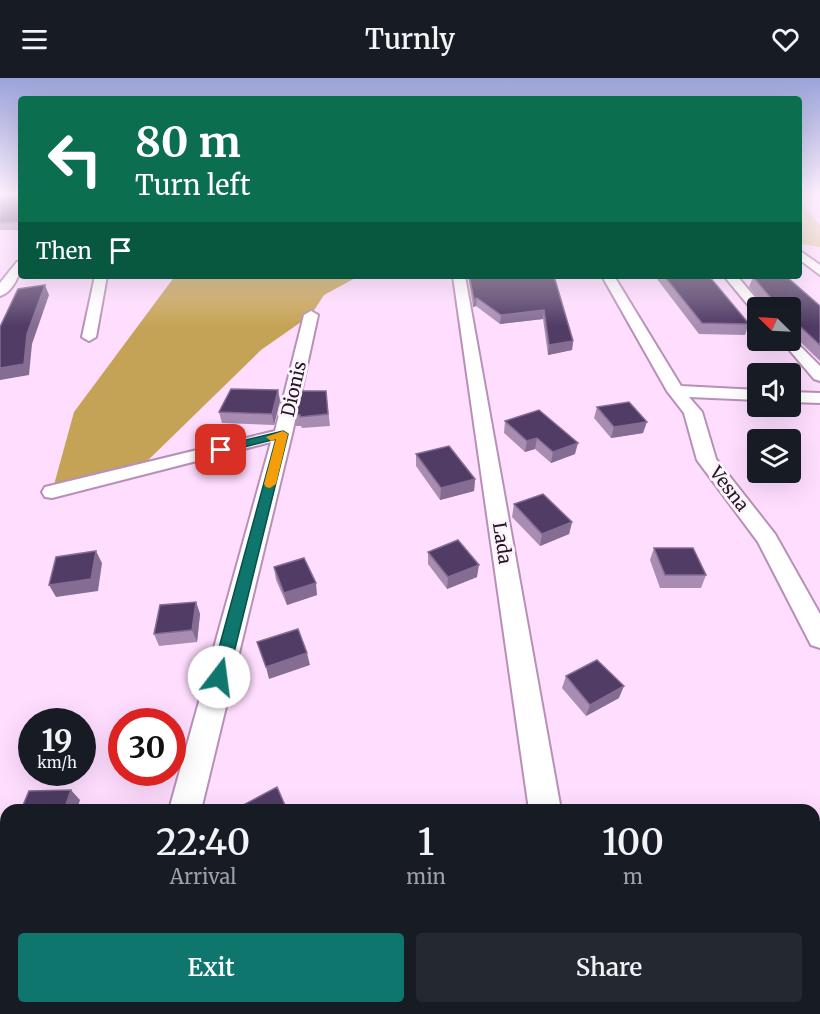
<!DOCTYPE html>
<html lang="en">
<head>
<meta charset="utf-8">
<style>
  :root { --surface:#171b24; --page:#242831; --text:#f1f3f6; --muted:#9ea1a6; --accent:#0f766e }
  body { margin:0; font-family:Merriweather,serif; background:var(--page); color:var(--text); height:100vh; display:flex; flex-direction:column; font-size:22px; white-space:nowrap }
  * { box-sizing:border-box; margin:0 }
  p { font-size:20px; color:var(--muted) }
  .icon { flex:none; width:33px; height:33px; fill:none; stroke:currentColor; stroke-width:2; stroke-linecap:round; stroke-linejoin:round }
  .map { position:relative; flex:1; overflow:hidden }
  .sheet { position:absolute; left:0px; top:726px; width:820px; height:210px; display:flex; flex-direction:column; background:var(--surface); border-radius:18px 18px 0 0; box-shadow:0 6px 24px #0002 }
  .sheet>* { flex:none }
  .guide { position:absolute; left:18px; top:18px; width:784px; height:183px; border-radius:6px; box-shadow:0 6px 24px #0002; background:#0b6e4f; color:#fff; overflow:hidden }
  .needle { width:39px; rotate:294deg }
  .tools { position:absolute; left:747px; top:219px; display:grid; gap:12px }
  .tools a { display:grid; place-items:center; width:54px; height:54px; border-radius:6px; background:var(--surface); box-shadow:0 6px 24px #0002; font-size:30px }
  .speed { position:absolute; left:18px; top:630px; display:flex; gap:12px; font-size:30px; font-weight:700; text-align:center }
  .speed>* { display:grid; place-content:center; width:78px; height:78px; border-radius:50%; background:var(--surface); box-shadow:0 6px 24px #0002; line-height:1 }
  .speed small { font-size:15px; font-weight:400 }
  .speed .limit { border:9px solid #d22; background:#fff; color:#111 }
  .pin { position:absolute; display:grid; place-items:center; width:51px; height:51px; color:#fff; margin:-26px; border-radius:12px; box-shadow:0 3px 9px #0006 }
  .me { position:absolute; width:66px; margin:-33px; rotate:15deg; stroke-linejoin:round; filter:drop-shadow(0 0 4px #0008) }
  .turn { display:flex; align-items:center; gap:21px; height:126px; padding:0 18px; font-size:27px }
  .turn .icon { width:78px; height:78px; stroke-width:2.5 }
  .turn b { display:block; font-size:42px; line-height:51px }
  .then { display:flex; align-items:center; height:57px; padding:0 18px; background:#0003; gap:12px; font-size:22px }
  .eta { display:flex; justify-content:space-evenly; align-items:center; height:102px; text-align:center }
  .eta b { font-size:36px; font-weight:600; line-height:42px }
  .cta { display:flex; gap:12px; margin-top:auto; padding:12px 18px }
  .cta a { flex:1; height:69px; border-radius:6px; background:var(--accent); color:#fff; font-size:24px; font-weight:600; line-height:69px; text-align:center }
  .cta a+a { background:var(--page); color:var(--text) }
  header { display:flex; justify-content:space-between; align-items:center; height:78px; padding:0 18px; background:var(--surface); font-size:27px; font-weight:600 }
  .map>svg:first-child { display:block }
  .green { fill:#dcc799 }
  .forest { fill:#c5a356 }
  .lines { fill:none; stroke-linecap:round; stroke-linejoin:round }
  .minor-casing { stroke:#b790b7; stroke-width:4 }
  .minor { fill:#fff; fill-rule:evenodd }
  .wall { fill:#a88cb2 }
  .shaded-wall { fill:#846c93 }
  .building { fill:#503c65; stroke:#846c93; stroke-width:1.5 }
  .route { fill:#0f766e; stroke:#0a4d48; stroke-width:1.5 }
  .slow { fill:#f59e0b }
  .labels { text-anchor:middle; stroke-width:6; stroke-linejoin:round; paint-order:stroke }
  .street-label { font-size:18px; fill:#251626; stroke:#fcf4fc }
</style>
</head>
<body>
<header><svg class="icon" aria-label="menu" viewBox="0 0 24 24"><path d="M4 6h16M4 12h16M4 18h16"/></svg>Turnly<svg class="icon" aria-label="heart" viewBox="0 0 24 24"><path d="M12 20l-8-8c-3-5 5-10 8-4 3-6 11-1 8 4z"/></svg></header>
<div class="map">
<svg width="820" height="936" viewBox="0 0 820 936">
  <rect width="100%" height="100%" fill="#fdf"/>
  <path class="green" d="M800 123 820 147V169L800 166Z"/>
  <path class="forest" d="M175 198H359L324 217 311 237 261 272 138 392 52 414 74 334Z"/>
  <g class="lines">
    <g class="minor-casing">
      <path id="minor" d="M800 173 820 187V197L800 182Z
        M21 183C21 196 13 214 0 218V205L17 184Z
        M95 198H107L96 259 89 263 82 259Z
        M453 198H465L561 732H529Z
        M602 198H614L681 308 758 312V322L689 319 702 334 716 381 775 456 820 536V570L811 567 758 464 697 382 684 335 667 313Z
        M724 198H737L764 230H758V234L753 233Z
        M311 233 318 237 292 356 201 732H169L271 364 52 420 45 419 42 414 45 409 275 353 304 237Z
        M790 258 820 288V303L814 301 781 262H790Z
        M790 314 820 315V325L790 324Z
        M113 930H153L151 936H111Z
        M557 930H597L598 936H558Z"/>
    </g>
    <use href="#minor" class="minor"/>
  </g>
  <path class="wall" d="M0 117H21V152H0Z
    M468 198H554L573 263 572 272 548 277 543 241 500 246 476 228 473 229Z
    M657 198H709L749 246 745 257 699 256 657 201Z
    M753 199 820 228V283L790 254V230H766L749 209Z
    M278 312 280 323 274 347 222 345 219 334Z
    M326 313 330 348 302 350 301 348H296L294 336Z
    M597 329 643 355 611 360 594 340Z
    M505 343 575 376 551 385 535 371 525 374 504 355Z
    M416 376 475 401 474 413 440 422 416 388Z
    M514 426 572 444 569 456 540 468 512 439Z
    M654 470 706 497 701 510H660L650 482Z
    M428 474 477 499 447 511 428 486Z
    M274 489 317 517 287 527 276 502Z
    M196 524 200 536 197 564 159 568 154 556Z
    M566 598 619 620 586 638 562 610Z"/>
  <path class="shaded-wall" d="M45 207 49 217 32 266 29 297 0 302V290Z
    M477 220 476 228 473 229 474 221Z
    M544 232 543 241 500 246 501 237Z
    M573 263 572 272 548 277 549 267Z
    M278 312 280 323 274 347 272 336Z
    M647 344 643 355 611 360 614 349Z
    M537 360 535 371 525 374 527 363Z
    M578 365 575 376 551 385 553 374Z
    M475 401 474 413 440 422 441 410Z
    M572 444 569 456 540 468 542 456Z
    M96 473 102 485 98 513 56 519 49 507Z
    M479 487 477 499 447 511 448 499Z
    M316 505 317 517 287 527 284 515Z
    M196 524 200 536 197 564 192 552Z
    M307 575 310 587 269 601 266 589Z
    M624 608 619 620 586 638 590 627Z
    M71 712 80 722 77 732H64Z"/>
  <path class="building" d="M0 117H21V144L0 145Z
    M469 198H554L573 263 549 267 544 232 501 237 477 220 474 221Z
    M664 198H709L749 246 702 245Z
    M753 199H787L820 228V267L790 239V230H781L770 219Z
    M45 207 27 256 24 286 0 290V249L18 211Z
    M231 311 278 312 272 336 219 334Z
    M300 313H326L328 336 300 339V337L294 336Z
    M629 324 647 344 614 349 597 329Z
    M539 332 578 365 553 374 537 360 527 363 505 343Z
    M449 368 475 401 441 410 416 376Z
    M543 416 572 444 542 456 514 426Z
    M458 462 479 487 448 499 428 474Z
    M654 470H693L706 497H665Z
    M96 473 91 501 49 507 56 479Z
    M304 480 316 505 284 515 274 489Z
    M196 524 192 552 154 556 160 527Z
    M298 551 307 575 266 589 257 564Z
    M597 582 624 608 590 627 566 598Z
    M277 709 287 732H234Z
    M71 712 64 732H21L29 713Z
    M6 770V778H3Z"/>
  <linearGradient id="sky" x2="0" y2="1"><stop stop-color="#9aa4da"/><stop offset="0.47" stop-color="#fff0ff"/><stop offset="1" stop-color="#fff0ff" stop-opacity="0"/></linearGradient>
  <rect width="820" height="248" fill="url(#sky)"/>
  <path class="route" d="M283 353 288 356 228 599 225 604 219 606 213 604 211 599 276 361 221 375 215 372 217 369Z"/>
  <path class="slow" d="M283 353 288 356 276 406 270 410 266 409 264 406 276 361 271 363 266 359Z"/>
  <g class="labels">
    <g class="street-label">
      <text transform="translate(294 311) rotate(-77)" y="6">Dionis</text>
      <text transform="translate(729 411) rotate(52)" y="6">Vesna</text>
      <text transform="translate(502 465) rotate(81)" y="6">Lada</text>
    </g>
  </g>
</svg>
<div class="tools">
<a><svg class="needle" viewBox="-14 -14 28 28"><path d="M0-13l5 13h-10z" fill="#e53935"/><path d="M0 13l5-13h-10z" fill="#9ea1a6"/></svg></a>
<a><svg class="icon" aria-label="sound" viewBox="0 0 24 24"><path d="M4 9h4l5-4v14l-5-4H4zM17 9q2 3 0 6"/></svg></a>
<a><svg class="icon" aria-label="layers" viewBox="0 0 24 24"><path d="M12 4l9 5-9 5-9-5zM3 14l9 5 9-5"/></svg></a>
</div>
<div class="speed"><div>19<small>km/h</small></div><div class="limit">30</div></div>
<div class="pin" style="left:221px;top:372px;background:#d93025"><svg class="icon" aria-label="arrive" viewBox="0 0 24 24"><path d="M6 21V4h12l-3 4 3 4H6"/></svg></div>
<svg class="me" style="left:219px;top:599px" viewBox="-20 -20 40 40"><circle r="19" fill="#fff"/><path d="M0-13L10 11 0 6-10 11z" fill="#0f766e"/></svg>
<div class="guide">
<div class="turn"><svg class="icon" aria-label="left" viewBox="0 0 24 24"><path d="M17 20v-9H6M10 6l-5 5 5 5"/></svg><div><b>80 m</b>Turn left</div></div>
<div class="then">Then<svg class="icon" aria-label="arrive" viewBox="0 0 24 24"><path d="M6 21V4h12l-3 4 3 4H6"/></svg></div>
</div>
<section class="sheet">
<div class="eta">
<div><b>22:40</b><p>Arrival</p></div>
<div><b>1</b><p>min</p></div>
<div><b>100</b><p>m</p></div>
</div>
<div class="cta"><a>Exit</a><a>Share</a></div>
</section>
</div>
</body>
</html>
